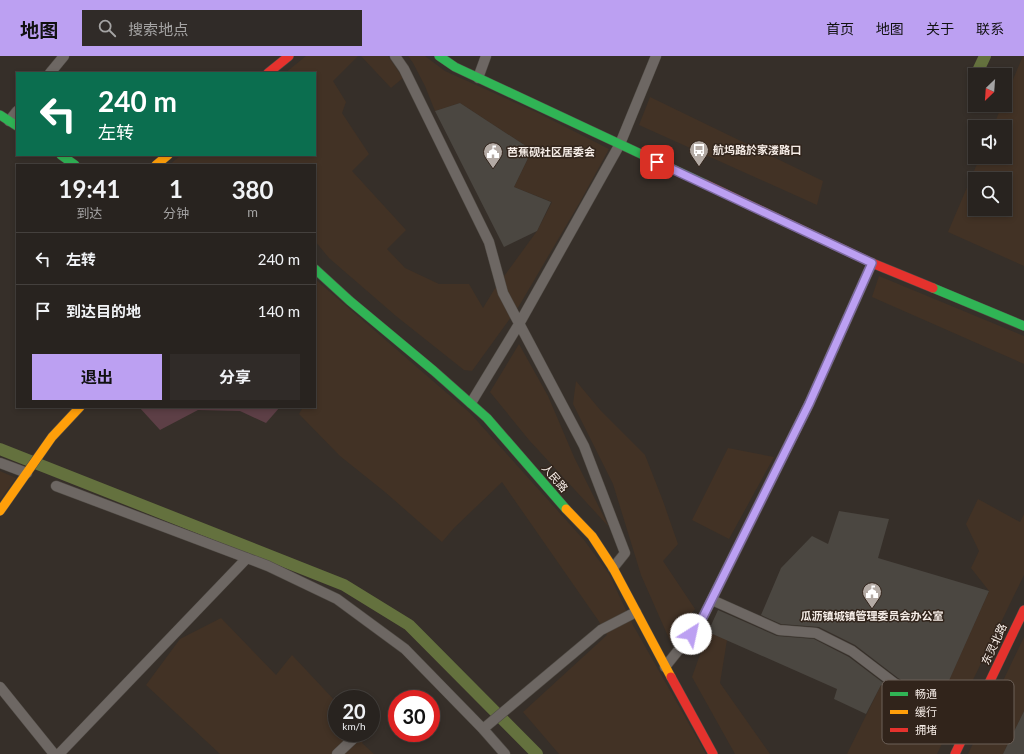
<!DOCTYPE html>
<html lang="zh">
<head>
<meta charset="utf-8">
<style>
  :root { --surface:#28231f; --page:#302b28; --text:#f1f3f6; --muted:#a5a4a4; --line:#44403d; --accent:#bca0f2 }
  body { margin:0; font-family:Lato,"Noto Sans SC",sans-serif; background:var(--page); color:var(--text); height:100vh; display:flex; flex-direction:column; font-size:15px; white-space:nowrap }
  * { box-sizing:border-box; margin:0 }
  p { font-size:13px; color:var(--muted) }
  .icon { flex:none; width:22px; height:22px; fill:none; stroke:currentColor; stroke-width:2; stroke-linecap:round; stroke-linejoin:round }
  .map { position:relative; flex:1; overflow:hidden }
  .sheet { position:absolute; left:16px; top:108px; width:300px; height:244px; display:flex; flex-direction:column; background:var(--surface); border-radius:0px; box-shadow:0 2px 6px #0003,0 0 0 1px var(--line) }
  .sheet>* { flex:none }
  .top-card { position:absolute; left:16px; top:16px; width:300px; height:84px; border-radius:0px; box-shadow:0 2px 6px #0003,0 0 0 1px var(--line); background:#0b6e4f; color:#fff; overflow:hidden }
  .needle { width:26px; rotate:205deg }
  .controls { position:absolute; left:968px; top:12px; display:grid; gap:8px }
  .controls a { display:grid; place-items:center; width:44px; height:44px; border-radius:0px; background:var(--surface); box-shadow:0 2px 6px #0003,0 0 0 1px var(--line); font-size:20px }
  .speed { position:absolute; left:328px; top:634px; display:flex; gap:8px; font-size:20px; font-weight:700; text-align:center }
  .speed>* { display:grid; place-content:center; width:52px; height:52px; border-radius:50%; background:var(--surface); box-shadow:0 2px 6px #0003,0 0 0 1px var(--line); line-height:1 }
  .speed small { font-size:10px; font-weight:400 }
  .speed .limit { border:6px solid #d22; background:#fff; color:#111 }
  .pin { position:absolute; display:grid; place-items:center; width:34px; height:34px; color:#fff; margin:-17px; border-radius:8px; box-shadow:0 2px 6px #0006 }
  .me { position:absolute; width:44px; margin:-22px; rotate:35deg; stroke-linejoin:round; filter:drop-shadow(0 0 3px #0008) }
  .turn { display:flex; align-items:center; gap:14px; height:84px; padding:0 16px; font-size:18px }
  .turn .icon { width:52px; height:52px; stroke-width:2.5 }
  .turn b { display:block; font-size:28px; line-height:34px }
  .eta { display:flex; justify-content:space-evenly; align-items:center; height:68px; text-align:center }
  .eta b { font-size:24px; font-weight:700; line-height:28px }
  .action { display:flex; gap:8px; margin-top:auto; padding:8px 16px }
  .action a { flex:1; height:46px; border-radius:0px; background:var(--accent); color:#111; font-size:16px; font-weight:700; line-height:46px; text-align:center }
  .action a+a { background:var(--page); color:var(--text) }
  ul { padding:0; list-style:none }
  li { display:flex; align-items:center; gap:12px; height:52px; padding:0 16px; border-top:1px solid var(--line) }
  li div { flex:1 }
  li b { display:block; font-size:15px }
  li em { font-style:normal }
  header { display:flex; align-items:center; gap:24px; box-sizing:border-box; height:56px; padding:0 20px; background:var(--accent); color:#111 }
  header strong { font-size:19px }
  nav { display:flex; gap:22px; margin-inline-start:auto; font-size:14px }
  .search { width:280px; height:36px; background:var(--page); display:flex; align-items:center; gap:10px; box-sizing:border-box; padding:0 14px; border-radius:0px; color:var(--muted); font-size:15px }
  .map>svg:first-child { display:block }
  .built { fill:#423225; fill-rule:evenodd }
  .green { fill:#5d3f46 }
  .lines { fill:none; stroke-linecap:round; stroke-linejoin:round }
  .canal { stroke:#64713e; stroke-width:12 }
  .building { fill:#4b4741 }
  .street-casing { stroke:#504b45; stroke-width:11 }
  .fast-casing { stroke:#504b45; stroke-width:10 }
  .slow-casing { stroke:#504b45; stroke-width:10 }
  .jam-casing { stroke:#504b45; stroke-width:10 }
  .street { stroke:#6d6763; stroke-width:10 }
  .fast { stroke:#30b455; stroke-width:9 }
  .slow { stroke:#ff9f0a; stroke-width:9 }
  .jam { stroke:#e5322d; stroke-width:9 }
  .route-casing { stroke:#7a689d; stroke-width:10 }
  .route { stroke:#bca0f2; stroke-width:7 }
  .labels { text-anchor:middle; stroke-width:3; stroke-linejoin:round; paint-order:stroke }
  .poi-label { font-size:11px; font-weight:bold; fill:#f6ede7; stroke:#31241b; text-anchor:start }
  .street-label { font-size:11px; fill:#f6ede7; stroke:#31241b }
  .key { fill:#31241b; stroke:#6c6058; stroke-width:1 }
  .key-label { font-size:11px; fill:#f6ede7 }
</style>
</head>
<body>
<header>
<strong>地图</strong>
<div class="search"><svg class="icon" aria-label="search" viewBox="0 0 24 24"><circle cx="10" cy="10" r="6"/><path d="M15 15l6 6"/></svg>搜索地点</div>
<nav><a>首页</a><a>地图</a><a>关于</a><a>联系</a></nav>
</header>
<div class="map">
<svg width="1024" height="698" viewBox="0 0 1024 698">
  <rect width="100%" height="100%" fill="#362f29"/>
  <path class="built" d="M306 0H358L333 25 346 46 342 57 369 98 352 115 406 174 387 193 405 212 439 228H469L483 252 494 234 537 175 552 146 514 131 532 94 460 47 435 55 425 30 413 7 408 0H425L445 15 536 56 609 93 580 146 519 250 472 315 464 314 396 260 329 202 315 185V109H169L181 99H315V17H285Z
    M361 0H388L403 22 391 32Z
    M1023 0H1024V210L948 176 980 101H1005V71H993L1002 49H1005V42ZM975 123H1005V153H975Z
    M650 41 823 125 817 149 639 69Z
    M879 220 1024 280V308L872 241Z
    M315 223 470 357 584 484 609 518 633 569 706 698H559L523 656 607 579 598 564 502 426 454 472 442 486 385 436 340 400 299 358 303 351H315Z
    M519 288 548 340 574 401 609 471 529 384 490 336Z
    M576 325 601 355 645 399 663 445 678 488 663 505 695 553 670 585 641 519 613 428 573 348Z
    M728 392 774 401 729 483 692 464Z
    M0 415 16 422 0 444Z
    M978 443 1020 466 1024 458V519L937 698H847L881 629 934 657 989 535 971 512 979 495 966 468Z
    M221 562 276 619 292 599 337 647V677H366L367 678 362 687 374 698H220L146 629 180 583Z
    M708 576 727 584 720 627 770 698H735L692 621Z
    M1024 581V655L1003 698H968Z"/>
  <path class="green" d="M139 351H280L266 367 240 355 198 354 160 374Z"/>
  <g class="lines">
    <path class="canal" d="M976 19 985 0
      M0 393 344 529 409 569 537 698"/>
  </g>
  <path class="building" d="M460 47 532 94 514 131 551 146 537 175 504 191 435 55Z
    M839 455 889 463 878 502 989 535 939 647 898 622 855 589 819 571 781 568 761 559 781 512 812 480 828 488Z
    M718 554 777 580 814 583 849 601 890 632 910 645 881 629 866 658 834 643 837 633 708 576Z
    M1024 655V698H1003Z"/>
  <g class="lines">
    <g class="street-casing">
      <path id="street" d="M395 0 404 13 489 186 503 237 584 390 625 497 613 512
        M50 17 64 0
        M478 22 486 0
        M9 65 17 55
        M471 347 519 268 620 88 656 0
        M0 407 27 417
        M56 430 268 510 337 543 405 593 483 673 505 698
        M712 544 779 574 816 577 852 595 894 627 968 672
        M665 611 700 567 809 348 872 207
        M0 631 54 698
        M483 673 601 574 636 556
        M59 698 247 502
        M337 698 353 683"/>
    </g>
    <g class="fast-casing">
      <path id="fast" d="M439 0 455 11 705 128
        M0 59 17 70
        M61 99 75 109
        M315 213 350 245 434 315 487 362 566 453
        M933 232 1024 270"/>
    </g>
    <g class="slow-casing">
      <path id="slow" d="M156 109 168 99
        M566 453 592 480 613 512 671 621
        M0 455 52 381 80 351"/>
    </g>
    <g class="jam-casing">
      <path id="jam" d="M268 17 289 0
        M705 128 872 207 933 232
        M671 621 713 698
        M955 698 1024 554"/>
    </g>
    <use href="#street" class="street"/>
    <use href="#fast" class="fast"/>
    <use href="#slow" class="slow"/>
    <use href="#jam" class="jam"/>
  </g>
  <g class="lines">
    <g class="route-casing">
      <path id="route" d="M657 106 872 207 809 348 700 567 691 578"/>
    </g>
    <use href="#route" class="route"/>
  </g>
  <defs>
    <g id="bus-pin" transform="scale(1)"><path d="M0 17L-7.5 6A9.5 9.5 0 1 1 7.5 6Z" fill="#b3aaa4" stroke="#31241b"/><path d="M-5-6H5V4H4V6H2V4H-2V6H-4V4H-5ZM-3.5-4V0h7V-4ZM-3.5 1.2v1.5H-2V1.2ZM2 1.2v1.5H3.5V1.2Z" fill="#fff"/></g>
    <g id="civic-pin" transform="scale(1)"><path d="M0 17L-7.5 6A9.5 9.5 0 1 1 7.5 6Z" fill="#b3aaa4" stroke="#31241b"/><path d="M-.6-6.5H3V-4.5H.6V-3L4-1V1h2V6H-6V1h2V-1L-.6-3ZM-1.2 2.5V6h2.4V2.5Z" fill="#fff"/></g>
  </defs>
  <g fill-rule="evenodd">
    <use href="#bus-pin" x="699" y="94"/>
    <use href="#civic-pin" x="493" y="96"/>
    <use href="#civic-pin" x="872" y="536"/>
  </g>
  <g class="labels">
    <g class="poi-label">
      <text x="713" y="98">航坞路於家溇路口</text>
      <text x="507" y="100">芭蕉砚社区居委会</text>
      <text x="872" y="564" text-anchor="middle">瓜沥镇城镇管理委员会办公室</text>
    </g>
    <g class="street-label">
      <text transform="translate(555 422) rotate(49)" y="4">人民路</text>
      <text transform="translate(994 588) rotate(-65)" y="4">东灵北路</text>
    </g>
  </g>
  <rect x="882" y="624" width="132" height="64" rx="6" class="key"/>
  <rect x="890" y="636" width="18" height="4" fill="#30b455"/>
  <rect x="890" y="654" width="18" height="4" fill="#ff9f0a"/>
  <rect x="890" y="672" width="18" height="4" fill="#e5322d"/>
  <g class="key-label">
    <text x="915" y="642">畅通</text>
    <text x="915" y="660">缓行</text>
    <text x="915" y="678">拥堵</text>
  </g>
</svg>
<div class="controls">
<a><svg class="needle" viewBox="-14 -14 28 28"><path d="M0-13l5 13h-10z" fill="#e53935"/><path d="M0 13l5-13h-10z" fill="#a5a4a4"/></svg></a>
<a><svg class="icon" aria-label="sound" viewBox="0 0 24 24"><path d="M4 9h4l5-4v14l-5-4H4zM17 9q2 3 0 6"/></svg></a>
<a><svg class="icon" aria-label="search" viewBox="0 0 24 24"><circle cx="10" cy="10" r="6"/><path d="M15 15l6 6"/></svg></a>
</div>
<div class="speed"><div>20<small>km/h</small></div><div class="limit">30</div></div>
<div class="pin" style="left:657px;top:106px;background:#d93025"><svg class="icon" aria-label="arrive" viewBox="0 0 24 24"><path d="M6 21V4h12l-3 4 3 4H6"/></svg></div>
<svg class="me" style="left:691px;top:578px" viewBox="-20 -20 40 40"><circle r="19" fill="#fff"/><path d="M0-13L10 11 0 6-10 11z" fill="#bca0f2"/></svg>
<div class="top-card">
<div class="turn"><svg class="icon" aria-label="left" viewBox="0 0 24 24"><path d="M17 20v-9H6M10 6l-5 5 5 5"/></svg><div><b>240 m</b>左转</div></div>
</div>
<section class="sheet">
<div class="eta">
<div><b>19:41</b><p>到达</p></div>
<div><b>1</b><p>分钟</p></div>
<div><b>380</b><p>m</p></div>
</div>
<ul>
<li><svg class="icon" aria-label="left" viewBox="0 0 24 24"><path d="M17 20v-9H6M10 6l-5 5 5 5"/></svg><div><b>左转</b></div><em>240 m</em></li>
<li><svg class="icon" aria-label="arrive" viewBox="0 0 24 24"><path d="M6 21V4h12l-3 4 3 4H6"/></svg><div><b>到达目的地</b></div><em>140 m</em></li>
</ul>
<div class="action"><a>退出</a><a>分享</a></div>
</section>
</div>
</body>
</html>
